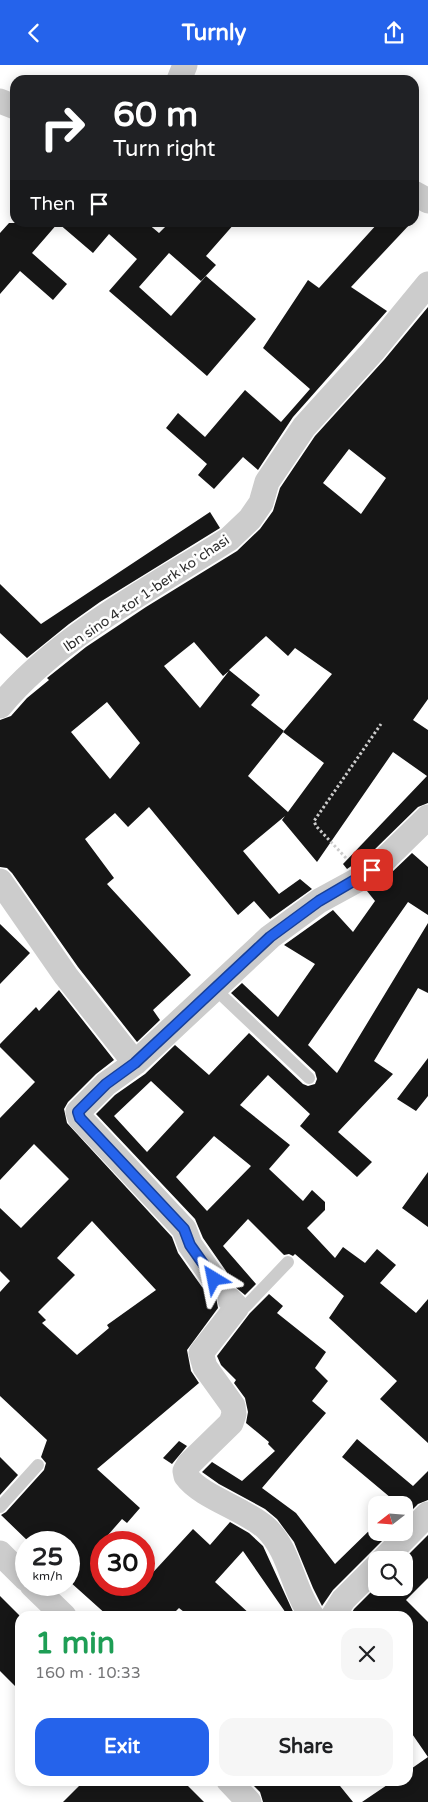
<!DOCTYPE html>
<html lang="en">
<head>
<meta charset="utf-8">
<style>
  :root { --surface:#fff; --page:#f6f6f6; --text:#202124; --muted:#757577; --accent:#2563eb }
  body { margin:0; font-family:"Varela Round",sans-serif; background:var(--page); color:var(--text); height:100vh; display:flex; flex-direction:column; font-size:19px; white-space:nowrap }
  * { box-sizing:border-box; margin:0 }
  p { font-size:16px; color:var(--muted) }
  .icon { flex:none; width:28px; height:28px; fill:none; stroke:currentColor; stroke-width:2; stroke-linecap:round; stroke-linejoin:round }
  .map { position:relative; flex:1; overflow:hidden }
  .side { position:absolute; left:15px; top:1546px; width:398px; height:175px; display:flex; flex-direction:column; background:var(--surface); border-radius:15px; box-shadow:0 2px 12px #0003 }
  .side>* { flex:none }
  .banner { position:absolute; left:10px; top:10px; width:409px; height:152px; border-radius:15px; box-shadow:0 2px 12px #0003; background:#202124; color:#fff; overflow:hidden }
  .needle { width:32px; rotate:253deg }
  .tools { position:absolute; left:368px; top:1431px; display:grid; gap:10px }
  .tools a { display:grid; place-items:center; width:45px; height:45px; border-radius:10px; background:var(--surface); box-shadow:0 2px 12px #0003; font-size:25px }
  .speed { position:absolute; left:15px; top:1466px; display:flex; gap:10px; font-size:25px; font-weight:700; text-align:center }
  .speed>* { display:grid; place-content:center; width:65px; height:65px; border-radius:50%; background:var(--surface); box-shadow:0 2px 12px #0003; line-height:1 }
  .speed small { font-size:12px; font-weight:400 }
  .speed .limit { border:8px solid #d22; background:#fff; color:#111 }
  .pin { position:absolute; display:grid; place-items:center; width:42px; height:42px; color:#fff; margin:-21px; border-radius:10px; box-shadow:0 2px 8px #0006 }
  .me { position:absolute; width:55px; margin:-28px; rotate:325deg; stroke-linejoin:round; filter:drop-shadow(0 0 4px #0008) }
  .turn { display:flex; align-items:center; gap:18px; height:105px; padding:0 20px; font-size:22px }
  .turn .icon { width:65px; height:65px; stroke-width:2.5 }
  .turn b { display:block; font-size:35px; line-height:42px }
  .then { display:flex; align-items:center; height:48px; padding:0 20px; background:#0003; gap:10px; font-size:19px }
  .round { display:grid; place-items:center; flex:none; width:52px; height:52px; border-radius:15px; background:var(--page) }
  .overview { display:flex; align-items:center; justify-content:space-between; height:85px; padding:0 20px }
  h1 { font-size:30px; font-weight:700; line-height:38px; color:#1e9e55 }
  .primary-button { display:flex; gap:10px; margin-top:auto; padding:10px 20px }
  .primary-button a { flex:1; height:58px; border-radius:15px; background:var(--accent); color:#fff; font-size:20px; font-weight:700; line-height:58px; text-align:center }
  .primary-button a+a { background:var(--page); color:var(--text) }
  header { display:flex; justify-content:space-between; align-items:center; height:65px; padding:0 20px; background:var(--accent); color:#fff; font-size:22px; font-weight:700 }
  .map>svg:first-child { display:block }
  .building { fill:#161616; fill-rule:evenodd }
  .lines { fill:none; stroke-linecap:round; stroke-linejoin:round }
  .path { stroke:#ccc; stroke-width:3; stroke-dasharray:2.5 2.5; stroke-linecap:butt }
  .lane { stroke:#ccc; stroke-width:12 }
  .street { stroke:#ccc; stroke-width:25 }
  .route-casing { stroke:#184099; stroke-width:12 }
  .route { stroke:#2563eb; stroke-width:9 }
  .labels { text-anchor:middle; stroke-width:5; stroke-linejoin:round; paint-order:stroke }
  .street-label { font-size:14px; fill:#2f2f2f; stroke:#fff }
</style>
</head>
<body>
<header><svg class="icon" aria-label="back" viewBox="0 0 24 24"><path d="M15 5l-7 7 7 7"/></svg>Turnly<svg class="icon" aria-label="share" viewBox="0 0 24 24"><path d="M12 15V3M7 8l5-5 5 5M5 13v7h14v-7"/></svg></header>
<div class="map">
<svg width="428" height="1737" viewBox="0 0 428 1737">
  <rect width="100%" height="100%" fill="#fff"/>
  <path class="building" d="M9 158H147L159 168 169 158H235L206 191 216 200 201 216 169 188 139 222 171 251 206 211 256 254 207 311 109 226 137 194 109 169 93 188 58 158 32 188 67 219 53 235 20 206 0 229V168Z
    M378 158H411L351 222 387 246 293 352 258 405 243 392 214 424 198 410 207 399 166 363 178 348 205 372 245 325 281 357 310 324 263 283 308 215 319 223Z
    M428 242V634L413 655 428 665V738L418 742 372 787 347 804 343 799 427 711 393 687 317 797 282 755 285 751 243 786 279 829 300 814 312 824 270 854 254 836 238 850 149 742 128 762 115 748 85 774 114 813 107 819 191 910 153 945 160 955 137 977 78 902 12 808 7 803 0 802V655L11 651 27 633 49 615 47 613 86 582 146 542 237 486 260 464 273 446 280 423 315 371 384 295ZM349 384 386 413 361 449 323 418ZM266 571 288 591 295 583 332 609 283 667 324 698 288 747 248 711 284 666 251 640 260 630 229 605ZM194 577 223 611 229 606 200 643 164 601ZM107 637 140 678 110 714 71 667Z
    M210 447 220 463 100 537 69 559 27 593 0 568V519L41 559Z
    M412 788 428 802V850L408 837 308 980 337 1008 428 858V928L418 923 374 996 393 1009 338 1067 372 1097 357 1112 300 1061 310 1049 268 1010 240 1040 290 1080 269 1104 303 1136 312 1125 325 1137V1145L307 1163 335 1193 343 1182 365 1198 377 1184 396 1200 380 1218 416 1248 428 1234V1378L380 1334 397 1316 329 1253 344 1231 295 1189 293 1191 289 1189 284 1190 248 1154 223 1181 256 1219 245 1230 234 1221H226L228 1213 226 1206 203 1173 195 1154 96 1049 115 1030 145 1009 175 980 209 1010 249 968 303 1019 308 1021 315 1019 317 1014 315 1007 231 928 242 918 278 952 315 899 284 880 333 845 353 867 375 836 367 826 390 809ZM151 1016 184 1047 147 1087 114 1051ZM214 1071 251 1101 207 1146 176 1112Z
    M0 859 30 888 0 919Z
    M59 925 114 995 96 1009 68 1037 64 1044 67 1058 172 1172 178 1188 202 1222 208 1227H218L216 1232 218 1243 187 1285 191 1306 199 1318 97 1404 140 1443 127 1458 122 1454 101 1478V1520H125L134 1528 193 1464 210 1480 230 1457 249 1468 263 1481 295 1551H288L243 1486 215 1517 252 1551H189L179 1543 171 1551H108L69 1516V1478H30L1 1450 6 1447 44 1405 46 1398 41 1392 47 1375 0 1331V1227L10 1216 0 1206V1143L21 1163 69 1114 34 1079 0 1115V1053L35 1017 0 982V979L36 942 39 946ZM92 1156 156 1225 107 1260 109 1263 77 1290 42 1258 46 1255 38 1247 75 1210 57 1193Z
    M428 993V1031L416 1046 397 1034Z
    M428 1107V1162L402 1143Z
    M269 1229 283 1241 277 1248 326 1287 315 1303 328 1316 312 1336 326 1348 262 1423 296 1448 335 1499 376 1459V1468H390L333 1525 322 1541 313 1523 294 1477 277 1454 265 1444 219 1419 202 1407 212 1397 242 1416 275 1386 268 1379 269 1377 246 1358 248 1347 245 1333 234 1318 236 1315 221 1300 217 1291 250 1248Z
    M357 1374 413 1421 428 1406V1435L418 1439 404 1453V1440H395L397 1438 342 1392Z
    M179 1376 187 1381 172 1399 163 1393Z
    M0 1392 18 1410 0 1430Z
    M428 1470V1513L406 1535 428 1557V1692L408 1663V1551H350L354 1544 376 1522H404L403 1495Z
    M0 1531 20 1551V1626L0 1606Z
    M428 1692V1737H362L393 1716H408V1706Z
    M84 1716H183L204 1737H63Z
    M249 1716H336L353 1737H263L260 1727Z"/>
  <g class="lines">
    <path class="path" d="M346 793 316 761 314 756 381 659"/>
    <path class="lane" d="M215 924 309 1013
      M237 1242 246 1241 288 1197
      M0 1442 38 1400"/>
    <path class="street" d="M179 15 185 0
      M0 36 15 42
      M414 128 428 136
      M0 641C58 571 153 522 229 474L250 454 261 438 267 417 304 362 373 286 428 219
      M0 816 66 911 135 998
      M214 1214 190 1180 184 1164 80 1053 78 1047 106 1019 135 998 270 872 319 836 363 812 381 798 428 752
      M230 1235 237 1242 201 1288 205 1302 233 1341 234 1349 231 1358 189 1399 185 1406 186 1411C201 1432 245 1444 266 1463 291 1487 292 1524 312 1551
      M0 1488 26 1514
      M383 1495 428 1449
      M32 1520 64 1551
      M333 1551 343 1535 376 1502
      M229 1716 249 1737"/>
  </g>
  <g class="lines">
    <g class="route-casing">
      <path id="route" d="M214 1214 190 1180 184 1164 80 1053 78 1047 106 1019 135 998 270 872 319 836 372 805"/>
    </g>
    <use href="#route" class="route"/>
  </g>
  <g class="labels">
    <g class="street-label">
      <text transform="translate(146 528) rotate(-34)" y="5">Ibn sino 4-tor 1-berk koʼchasi</text>
    </g>
  </g>
</svg>
<div class="tools">
<a><svg class="needle" viewBox="-14 -14 28 28"><path d="M0-13l5 13h-10z" fill="#e53935"/><path d="M0 13l5-13h-10z" fill="#757577"/></svg></a>
<a><svg class="icon" aria-label="search" viewBox="0 0 24 24"><circle cx="10" cy="10" r="6"/><path d="M15 15l6 6"/></svg></a>
</div>
<div class="speed"><div>25<small>km/h</small></div><div class="limit">30</div></div>
<div class="pin" style="left:372px;top:805px;background:#d93025"><svg class="icon" aria-label="arrive" viewBox="0 0 24 24"><path d="M6 21V4h12l-3 4 3 4H6"/></svg></div>
<svg class="me" style="left:214px;top:1214px" viewBox="-20 -20 40 40"><path d="M0-17L14 15 0 8-14 15z" fill="#2563eb" stroke="#fff" stroke-width="4"/></svg>
<div class="banner">
<div class="turn"><svg class="icon" aria-label="right" viewBox="0 0 24 24"><path d="M7 20v-9h11M14 6l5 5-5 5"/></svg><div><b>60 m</b>Turn right</div></div>
<div class="then">Then<svg class="icon" aria-label="arrive" viewBox="0 0 24 24"><path d="M6 21V4h12l-3 4 3 4H6"/></svg></div>
</div>
<section class="side">
<div class="overview"><div><h1>1 min</h1><p>160 m · 10:33</p></div><a class="round"><svg class="icon" aria-label="close" viewBox="0 0 24 24"><path d="M6 6l12 12M18 6L6 18"/></svg></a></div>
<div class="primary-button"><a>Exit</a><a>Share</a></div>
</section>
</div>
</body>
</html>
